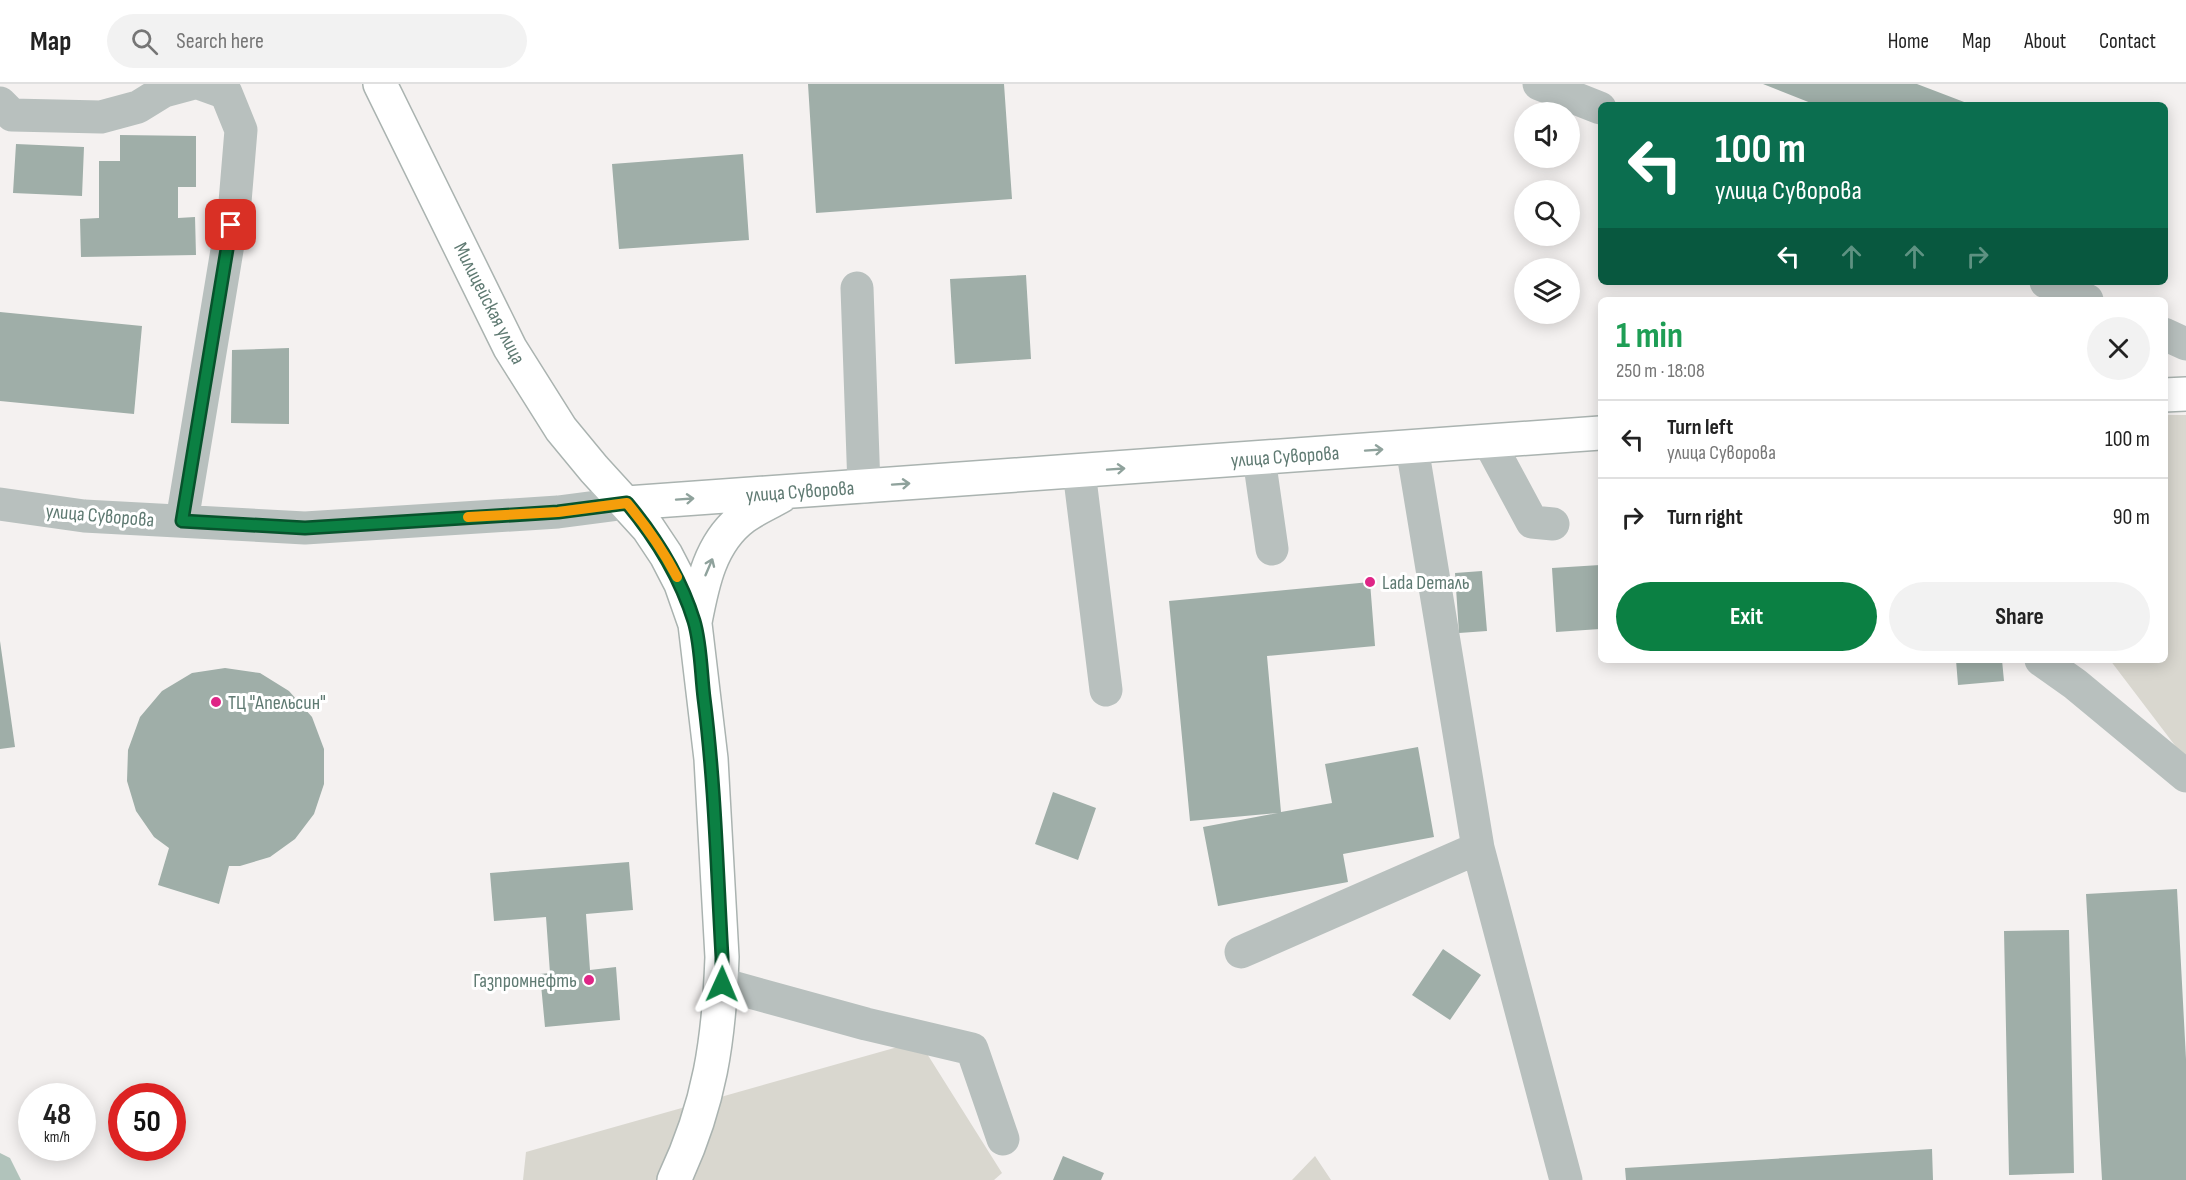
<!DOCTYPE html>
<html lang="en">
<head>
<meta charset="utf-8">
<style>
  :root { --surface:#fff; --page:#f2f2f2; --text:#222; --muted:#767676; --line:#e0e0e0; --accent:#0b8043 }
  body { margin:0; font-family:"Sofia Sans Condensed",sans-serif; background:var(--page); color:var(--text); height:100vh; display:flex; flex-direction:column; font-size:22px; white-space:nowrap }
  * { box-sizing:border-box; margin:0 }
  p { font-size:20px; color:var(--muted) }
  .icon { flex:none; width:33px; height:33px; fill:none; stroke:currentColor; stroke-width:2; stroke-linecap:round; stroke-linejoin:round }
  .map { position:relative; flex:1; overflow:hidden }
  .panel { position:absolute; left:1598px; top:213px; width:570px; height:366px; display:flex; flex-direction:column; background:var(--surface); border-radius:9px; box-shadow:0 3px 15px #0003 }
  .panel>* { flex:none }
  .banner { position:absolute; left:1598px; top:18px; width:570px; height:183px; border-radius:9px; box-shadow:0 3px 15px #0003; background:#0b6e4f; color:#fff; overflow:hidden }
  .controls { position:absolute; left:1514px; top:18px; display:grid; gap:12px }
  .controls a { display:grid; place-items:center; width:66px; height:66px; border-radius:50%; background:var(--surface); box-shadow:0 3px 15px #0003; font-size:30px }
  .speed { position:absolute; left:18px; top:999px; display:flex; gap:12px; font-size:30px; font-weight:700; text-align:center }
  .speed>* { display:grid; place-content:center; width:78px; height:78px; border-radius:50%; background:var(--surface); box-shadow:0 3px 15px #0003; line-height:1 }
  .speed small { font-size:15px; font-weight:400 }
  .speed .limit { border:9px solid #d22; background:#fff; color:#111 }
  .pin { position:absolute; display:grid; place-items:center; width:51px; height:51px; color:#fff; margin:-26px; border-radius:12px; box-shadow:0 3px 9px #0006 }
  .me { position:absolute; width:66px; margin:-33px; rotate:1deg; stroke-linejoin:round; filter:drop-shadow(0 0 4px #0008) }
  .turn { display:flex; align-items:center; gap:21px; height:126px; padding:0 18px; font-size:27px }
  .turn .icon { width:78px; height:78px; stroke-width:2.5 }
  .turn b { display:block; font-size:42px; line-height:51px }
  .lanes { display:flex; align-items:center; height:57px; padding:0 18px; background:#0003; justify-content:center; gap:30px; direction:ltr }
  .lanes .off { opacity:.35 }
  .round { display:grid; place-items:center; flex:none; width:63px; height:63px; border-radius:32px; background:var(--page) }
  .head { display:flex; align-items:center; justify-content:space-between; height:102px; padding:0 18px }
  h1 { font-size:36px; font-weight:700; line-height:45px; color:#1e9e55 }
  .primary-button { display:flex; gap:12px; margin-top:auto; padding:12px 18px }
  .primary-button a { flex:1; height:69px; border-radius:36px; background:var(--accent); color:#fff; font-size:24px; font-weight:700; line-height:69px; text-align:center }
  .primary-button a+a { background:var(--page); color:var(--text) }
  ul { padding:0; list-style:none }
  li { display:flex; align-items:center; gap:18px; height:78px; padding:0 18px; border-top:2px solid var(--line) }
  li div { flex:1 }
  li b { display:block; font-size:22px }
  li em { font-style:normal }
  header { display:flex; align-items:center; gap:36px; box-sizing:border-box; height:84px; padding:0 30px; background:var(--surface); border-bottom:2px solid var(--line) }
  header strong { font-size:28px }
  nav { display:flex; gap:33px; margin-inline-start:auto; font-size:21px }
  .search { width:420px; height:54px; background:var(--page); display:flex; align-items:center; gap:15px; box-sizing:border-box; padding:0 21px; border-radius:33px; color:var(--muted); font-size:22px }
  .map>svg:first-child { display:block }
  .green { fill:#d9d7cf }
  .water { fill:#b1c3bb }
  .building { fill:#9faea8 }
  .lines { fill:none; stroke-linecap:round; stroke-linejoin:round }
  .major-casing { stroke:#aab3b0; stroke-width:36 }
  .minor { stroke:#b8c0be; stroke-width:33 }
  .major { stroke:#fff; stroke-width:33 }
  .oneway { stroke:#8fa29c }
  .route-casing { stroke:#07532c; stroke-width:15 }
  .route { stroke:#0b8043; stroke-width:10 }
  .slow { stroke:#f59e0b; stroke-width:10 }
  .poi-dot { fill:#df2586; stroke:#fff; stroke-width:2 }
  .labels { text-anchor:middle; stroke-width:6; stroke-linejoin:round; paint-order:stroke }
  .street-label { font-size:20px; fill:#5f7a72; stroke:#fff }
  .poi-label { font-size:20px; fill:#5f7a72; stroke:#fff; text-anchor:start }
</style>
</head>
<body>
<header>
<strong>Map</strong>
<div class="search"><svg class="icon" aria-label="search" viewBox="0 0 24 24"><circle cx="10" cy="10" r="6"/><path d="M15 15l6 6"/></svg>Search here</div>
<nav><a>Home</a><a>Map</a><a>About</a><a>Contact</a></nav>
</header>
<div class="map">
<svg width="2186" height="1096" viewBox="0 0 2186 1096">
  <rect width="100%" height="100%" fill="#f4f1f0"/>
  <path class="green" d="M2165 331H2186V676L2110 576H2164Z
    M919 957 1002 1089 994 1096H523L526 1068Z
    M1315 1072 1331 1096H1292Z"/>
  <path class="water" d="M0 1069 10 1074 21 1096H0Z"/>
  <path class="building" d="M808 0H1004L1012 115 816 129Z
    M1763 0H1917L1972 21H1816Z
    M120 51 196 52V103H178V134L195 133 196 171 81 173 80 135 99 134V77H120Z
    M16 60 84 63 82 112 13 109Z
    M743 70 749 156 619 165 612 80Z
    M1026 191 1031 275 955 280 950 195Z
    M0 228 142 242 134 330 0 317Z
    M289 264V340L231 339 232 266Z
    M1600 481V545L1556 548 1552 484Z
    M1482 487 1487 547 1459 549 1455 489Z
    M1370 498 1375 562 1267 572 1281 728 1332 719 1325 680 1418 663 1434 753 1343 770 1348 798 1218 822 1203 743 1278 729 1190 737 1169 517Z
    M0 557 15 663 0 665Z
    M1956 576H2002L2004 597 1958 601Z
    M225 584 260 589 289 607 312 633 324 665V700L314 730 295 755 270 773 240 782H229L219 820 158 801 169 764 154 753 136 727 127 697 128 666 140 633 162 607 192 589Z
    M1053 708 1096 724 1078 776 1035 760Z
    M629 778 633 826 586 830 590 886 616 883 620 936 545 943 540 890 550 889 546 833 494 837 490 789Z
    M2177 805 2186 975V1096H2102L2086 810Z
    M2069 846 2074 1089 2009 1091 2004 847Z
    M1443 865 1481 891 1450 936 1412 911Z
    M1932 1065 1933 1096H1626L1625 1084Z
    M1063 1072 1104 1089 1101 1096H1053Z"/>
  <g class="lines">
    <g class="major-casing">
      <path id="major" d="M380 0 510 264 561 345 594 385 648 444 666 471 681 500 695 540 711 675 722 873C719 956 710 1020 674 1096
        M2164 311 2186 310
        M627 419 1600 349
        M695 538C702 501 710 458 744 433 755 425 769 419 781 412"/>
    </g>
    <path class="minor" d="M1539 0 1600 24
      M0 19 12 31 101 33 138 23 164 7 190 0
      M2046 198 2087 216
      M857 204 864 403
      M2164 250 2186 260
      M1489 358 1532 438 1553 440
      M1259 374 1272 465
      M1079 387 1106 606
      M0 420 84 432 305 444 558 428 627 419
      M182 437 235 118 241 46 226 9 201 0
      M2041 576 2075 600 2186 692
      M1478 764 1566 1096
      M1241 868 1478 764 1412 363
      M721 900 866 940 972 965 1003 1055"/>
    <use href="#major" class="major"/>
  </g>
  <defs><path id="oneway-shaft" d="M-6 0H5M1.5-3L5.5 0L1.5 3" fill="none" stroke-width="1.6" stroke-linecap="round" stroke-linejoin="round" transform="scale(1.5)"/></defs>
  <g class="oneway">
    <use href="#oneway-shaft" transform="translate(1374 366) rotate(-4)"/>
    <use href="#oneway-shaft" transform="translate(1116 385) rotate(-4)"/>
    <use href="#oneway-shaft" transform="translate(901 400) rotate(-4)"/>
    <use href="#oneway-shaft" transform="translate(685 415) rotate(-4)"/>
    <use href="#oneway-shaft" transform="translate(709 483) rotate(-67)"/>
  </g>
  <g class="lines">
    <g class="route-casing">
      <path id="route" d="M231 141 182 437 305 444 558 428 627 419C657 455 680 492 694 537 701 560 701 590 704 614 715 700 717 786 722 873V900"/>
    </g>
    <use href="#route" class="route"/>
    <path class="slow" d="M468 433 558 428 627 419C647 443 663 466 677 493"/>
  </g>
  <g class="poi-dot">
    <circle cx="1370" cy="498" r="6"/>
    <circle cx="216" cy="618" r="6"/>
    <circle cx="589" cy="896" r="6"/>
  </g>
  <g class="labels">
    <g class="street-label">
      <text transform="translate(490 219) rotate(63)" y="7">Милицейская улица</text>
      <text transform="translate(1285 372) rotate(-4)" y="7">улица Суворова</text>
      <text transform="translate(800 407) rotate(-4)" y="7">улица Суворова</text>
      <text transform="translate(100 431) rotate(5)" y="7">улица Суворова</text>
    </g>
    <g class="poi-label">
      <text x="1382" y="505">Lada Dеталь</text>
      <text x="228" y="625">ТЦ "Апельсин"</text>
      <text x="577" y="903" text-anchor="end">Газпромнефть</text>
    </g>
  </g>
</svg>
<div class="controls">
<a><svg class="icon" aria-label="sound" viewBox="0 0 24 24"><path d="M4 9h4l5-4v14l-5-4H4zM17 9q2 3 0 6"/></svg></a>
<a><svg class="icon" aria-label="search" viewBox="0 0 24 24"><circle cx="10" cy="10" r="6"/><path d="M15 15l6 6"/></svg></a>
<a><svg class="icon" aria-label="layers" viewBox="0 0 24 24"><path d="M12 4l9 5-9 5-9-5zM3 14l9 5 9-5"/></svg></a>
</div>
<div class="speed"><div>48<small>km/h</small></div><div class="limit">50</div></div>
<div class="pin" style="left:231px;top:141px;background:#d93025"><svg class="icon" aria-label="arrive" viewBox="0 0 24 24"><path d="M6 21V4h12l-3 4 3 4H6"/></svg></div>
<svg class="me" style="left:722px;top:900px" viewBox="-20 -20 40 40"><path d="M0-17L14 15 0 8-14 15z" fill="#0b8043" stroke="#fff" stroke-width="4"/></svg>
<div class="banner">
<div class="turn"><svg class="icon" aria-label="left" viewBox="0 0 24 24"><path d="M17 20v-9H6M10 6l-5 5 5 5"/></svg><div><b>100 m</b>улица Суворова</div></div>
<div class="lanes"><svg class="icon" aria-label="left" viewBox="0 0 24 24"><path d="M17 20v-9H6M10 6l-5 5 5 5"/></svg><svg class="icon off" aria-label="ahead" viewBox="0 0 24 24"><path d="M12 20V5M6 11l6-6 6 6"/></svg><svg class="icon off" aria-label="ahead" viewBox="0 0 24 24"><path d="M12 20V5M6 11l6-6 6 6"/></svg><svg class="icon off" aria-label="right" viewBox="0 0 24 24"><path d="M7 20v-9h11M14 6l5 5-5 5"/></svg></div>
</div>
<section class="panel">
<div class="head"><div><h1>1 min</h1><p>250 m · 18:08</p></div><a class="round"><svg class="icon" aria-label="close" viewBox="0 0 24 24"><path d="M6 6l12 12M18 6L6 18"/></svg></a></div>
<ul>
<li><svg class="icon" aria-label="left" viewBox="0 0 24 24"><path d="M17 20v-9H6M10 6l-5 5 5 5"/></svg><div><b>Turn left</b><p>улица Суворова</p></div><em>100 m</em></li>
<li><svg class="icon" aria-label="right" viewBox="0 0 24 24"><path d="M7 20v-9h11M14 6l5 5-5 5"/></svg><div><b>Turn right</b></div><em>90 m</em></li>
</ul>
<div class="primary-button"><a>Exit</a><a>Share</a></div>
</section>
</div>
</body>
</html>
